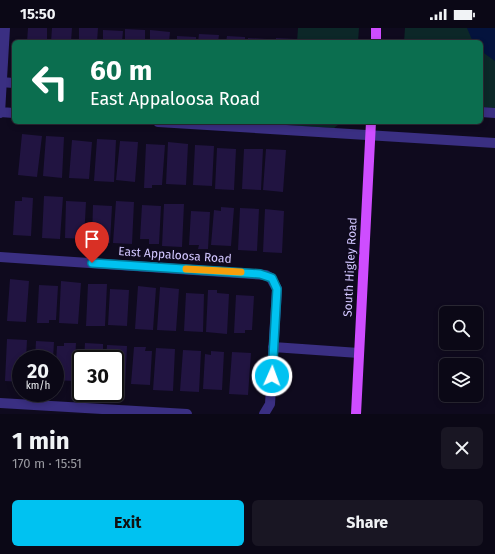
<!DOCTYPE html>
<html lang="en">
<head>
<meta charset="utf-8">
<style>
  :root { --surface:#0b0816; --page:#191623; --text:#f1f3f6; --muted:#9a9aa1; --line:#2b2935; --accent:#00c2f1 }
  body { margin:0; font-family:"Fira Sans",sans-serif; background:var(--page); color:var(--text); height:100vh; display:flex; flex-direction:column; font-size:15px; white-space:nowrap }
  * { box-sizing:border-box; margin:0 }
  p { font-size:13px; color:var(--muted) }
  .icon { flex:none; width:22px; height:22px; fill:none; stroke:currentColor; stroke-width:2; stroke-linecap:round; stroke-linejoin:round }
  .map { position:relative; height:386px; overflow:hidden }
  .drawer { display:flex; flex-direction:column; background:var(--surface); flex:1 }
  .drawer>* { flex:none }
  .hud { position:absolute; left:12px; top:12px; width:471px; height:84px; border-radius:6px; box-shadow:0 2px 6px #0003,0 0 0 1px var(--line); background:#0b6e4f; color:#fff; overflow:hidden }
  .fabs { position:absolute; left:439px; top:278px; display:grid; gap:8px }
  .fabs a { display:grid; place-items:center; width:44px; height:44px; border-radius:6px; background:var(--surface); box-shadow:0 2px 6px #0003,0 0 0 1px var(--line); font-size:20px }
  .speed { position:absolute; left:12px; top:322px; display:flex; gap:8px; font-size:20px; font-weight:700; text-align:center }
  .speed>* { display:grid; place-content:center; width:52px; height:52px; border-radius:50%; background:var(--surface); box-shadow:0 2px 6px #0003,0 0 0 1px var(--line); line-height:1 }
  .speed small { font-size:10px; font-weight:400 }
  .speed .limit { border:2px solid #111; border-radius:6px; background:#fff; color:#111 }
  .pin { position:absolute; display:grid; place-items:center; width:34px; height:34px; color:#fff; margin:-41px -17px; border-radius:50% 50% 50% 0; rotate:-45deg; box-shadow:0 0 4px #0007 }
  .pin .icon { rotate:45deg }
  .me { position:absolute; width:44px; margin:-22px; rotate:2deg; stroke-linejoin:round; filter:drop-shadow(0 0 3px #0008) }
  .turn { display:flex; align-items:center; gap:14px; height:84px; padding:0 12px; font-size:18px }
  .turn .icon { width:52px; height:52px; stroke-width:2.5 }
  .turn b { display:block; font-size:28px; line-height:34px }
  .round { display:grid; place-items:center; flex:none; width:42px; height:42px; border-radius:6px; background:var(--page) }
  .headline { display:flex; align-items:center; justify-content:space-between; height:68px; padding:0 12px }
  h1 { font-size:24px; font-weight:700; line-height:30px }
  .primary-button { display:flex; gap:8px; margin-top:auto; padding:8px 12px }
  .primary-button a { flex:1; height:46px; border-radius:6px; background:var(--accent); color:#111; font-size:16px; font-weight:700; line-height:46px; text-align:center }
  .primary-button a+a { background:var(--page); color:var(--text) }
  .status { display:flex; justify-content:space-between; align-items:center; height:28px; padding:0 20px; background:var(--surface); direction:ltr }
  .status svg { height:11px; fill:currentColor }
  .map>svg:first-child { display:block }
  .green { fill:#0c2728 }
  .water { fill:#04133d }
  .building { fill:#211441 }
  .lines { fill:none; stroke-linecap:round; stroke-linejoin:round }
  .minor { stroke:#3a2f82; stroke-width:10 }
  .major { stroke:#ce4dff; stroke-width:10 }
  .route-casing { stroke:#007e9d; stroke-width:10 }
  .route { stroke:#00c2f1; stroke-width:7 }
  .slow { stroke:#f59e0b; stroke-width:7 }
  .labels { text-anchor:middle; stroke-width:4; stroke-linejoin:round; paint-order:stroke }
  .street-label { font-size:12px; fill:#d2c6ff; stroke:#0f0a1e }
</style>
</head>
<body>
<div class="status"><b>15:50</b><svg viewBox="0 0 49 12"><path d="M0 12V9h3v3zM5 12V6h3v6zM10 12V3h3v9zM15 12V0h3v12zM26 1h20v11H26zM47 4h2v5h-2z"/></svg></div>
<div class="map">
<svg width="495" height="386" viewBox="0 0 495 386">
  <rect width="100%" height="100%" fill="#0f0a1e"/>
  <path class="green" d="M298 0H359L358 14H297Z
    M405 0H495V80L481 79V14H404Z
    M231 94H342L334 100Z"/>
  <path class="water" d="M467 0H495V33L481 23V14H473Z"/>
  <path class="building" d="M28 0H47V14H27Z
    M52 0H72L71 14H51Z
    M79 0H98L97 14H79Z
    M125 1 145 2V14H125Z
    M103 2 123 3 122 14H103Z
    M150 2 170 4 169 14H150Z
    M199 6 219 7 218 14H198Z
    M177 8 196 9V14H177Z
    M227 8 245 9V14H226Z
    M248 10 267 11V14H248Z
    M276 10 295 11V14H276Z
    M22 106 42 108 37 149 18 147Z
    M46 108 64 109 62 150 43 148Z
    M97 111 116 112 114 154 94 153Z
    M72 112 92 114 89 151 69 150Z
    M120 113 138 114 135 154 116 152Z
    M168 114 188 116 186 157 166 156Z
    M146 116 165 117 162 157H152V160H144Z
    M195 117 214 118 212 158 193 157Z
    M217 120 236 121 234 162 215 161Z
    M244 121H263L261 162 242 161Z
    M266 121 286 122 283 164 263 162Z
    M44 168 63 169 60 211 42 210Z
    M22 169 33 170 31 208 13 207 15 173H22Z
    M66 173 86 174 84 211 65 210Z
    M116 173 134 174 132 216 113 215Z
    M164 176H184L182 219 162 218Z
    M93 177 112 178 110 215H100V211L92 210Z
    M142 177 161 178 159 216H149V211H140Z
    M221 179 234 180 231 218 211 217 214 182 221 183Z
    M240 180 259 181 257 223 238 222Z
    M265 181 284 183 282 225 263 224Z
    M191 183 210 184 208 221H198L199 217H189Z
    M10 251 29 253 26 294 7 293Z
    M61 253 81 255 78 296 59 295Z
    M88 256H107L105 298H86Z
    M39 257 58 258 56 292H49V295H37Z
    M138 258 156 260 153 302 135 301Z
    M160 259 179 261 176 303 157 302Z
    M110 261 129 262 127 298 108 297Z
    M208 262H217V265L229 266 227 306 206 304Z
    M186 265 204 266 203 304 184 303Z
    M236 267 254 268 252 302H245V305H234Z
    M7 311 27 312 26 331H21V354L5 353Z
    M36 313 54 314 53 331H35Z
    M64 315H76L74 353 55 352 57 318H64Z
    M85 315 103 316V331H84Z
    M107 317 127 318 125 360H115V331H106Z
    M134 319H146L145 323H152L150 357 131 356Z
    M156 320 175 321 173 363 153 362Z
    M183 322 201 323 199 364 180 363Z
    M211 323 224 324 222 362 203 361 205 326 211 327Z
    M232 324 251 325 248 367 229 366Z"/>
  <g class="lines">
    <path class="minor" d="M0 54 14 55
      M0 84 14 85
      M481 84 495 85
      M0 85 5 0
      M158 94 495 115
      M0 229 266 247 271 250 277 261 270 376 264 386
      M273 319 359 325
      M0 375 187 386"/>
    <path class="major" d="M376 14V0
      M356 386 371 94"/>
  </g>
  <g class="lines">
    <g class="route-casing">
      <path id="route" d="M92 235 260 246 272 250 277 261 272 348"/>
    </g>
    <use href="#route" class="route"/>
    <path class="slow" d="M186 241 241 244"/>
  </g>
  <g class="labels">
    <g class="street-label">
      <text transform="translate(175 227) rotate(4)" y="4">East Appaloosa Road</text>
      <text transform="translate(350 239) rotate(-87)" y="4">South Higley Road</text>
    </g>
  </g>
</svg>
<div class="fabs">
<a><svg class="icon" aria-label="search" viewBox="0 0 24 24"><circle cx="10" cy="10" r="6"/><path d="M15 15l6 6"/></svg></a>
<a><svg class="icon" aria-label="layers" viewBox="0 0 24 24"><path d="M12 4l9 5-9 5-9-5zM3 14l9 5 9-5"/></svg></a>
</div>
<div class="speed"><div>20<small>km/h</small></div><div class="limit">30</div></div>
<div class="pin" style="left:92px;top:235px;background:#d93025"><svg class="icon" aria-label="arrive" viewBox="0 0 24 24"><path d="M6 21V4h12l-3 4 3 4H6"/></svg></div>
<svg class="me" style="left:272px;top:348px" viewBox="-20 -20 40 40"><circle r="17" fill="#00c2f1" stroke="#fff" stroke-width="3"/><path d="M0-11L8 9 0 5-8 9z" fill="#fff"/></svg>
<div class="hud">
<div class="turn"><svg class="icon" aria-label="left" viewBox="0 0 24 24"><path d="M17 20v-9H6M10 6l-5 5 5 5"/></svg><div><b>60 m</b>East Appaloosa Road</div></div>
</div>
</div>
<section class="drawer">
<div class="headline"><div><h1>1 min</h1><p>170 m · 15:51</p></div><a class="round"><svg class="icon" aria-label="close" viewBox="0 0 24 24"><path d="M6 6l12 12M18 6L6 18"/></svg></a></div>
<div class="primary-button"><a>Exit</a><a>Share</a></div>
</section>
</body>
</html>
